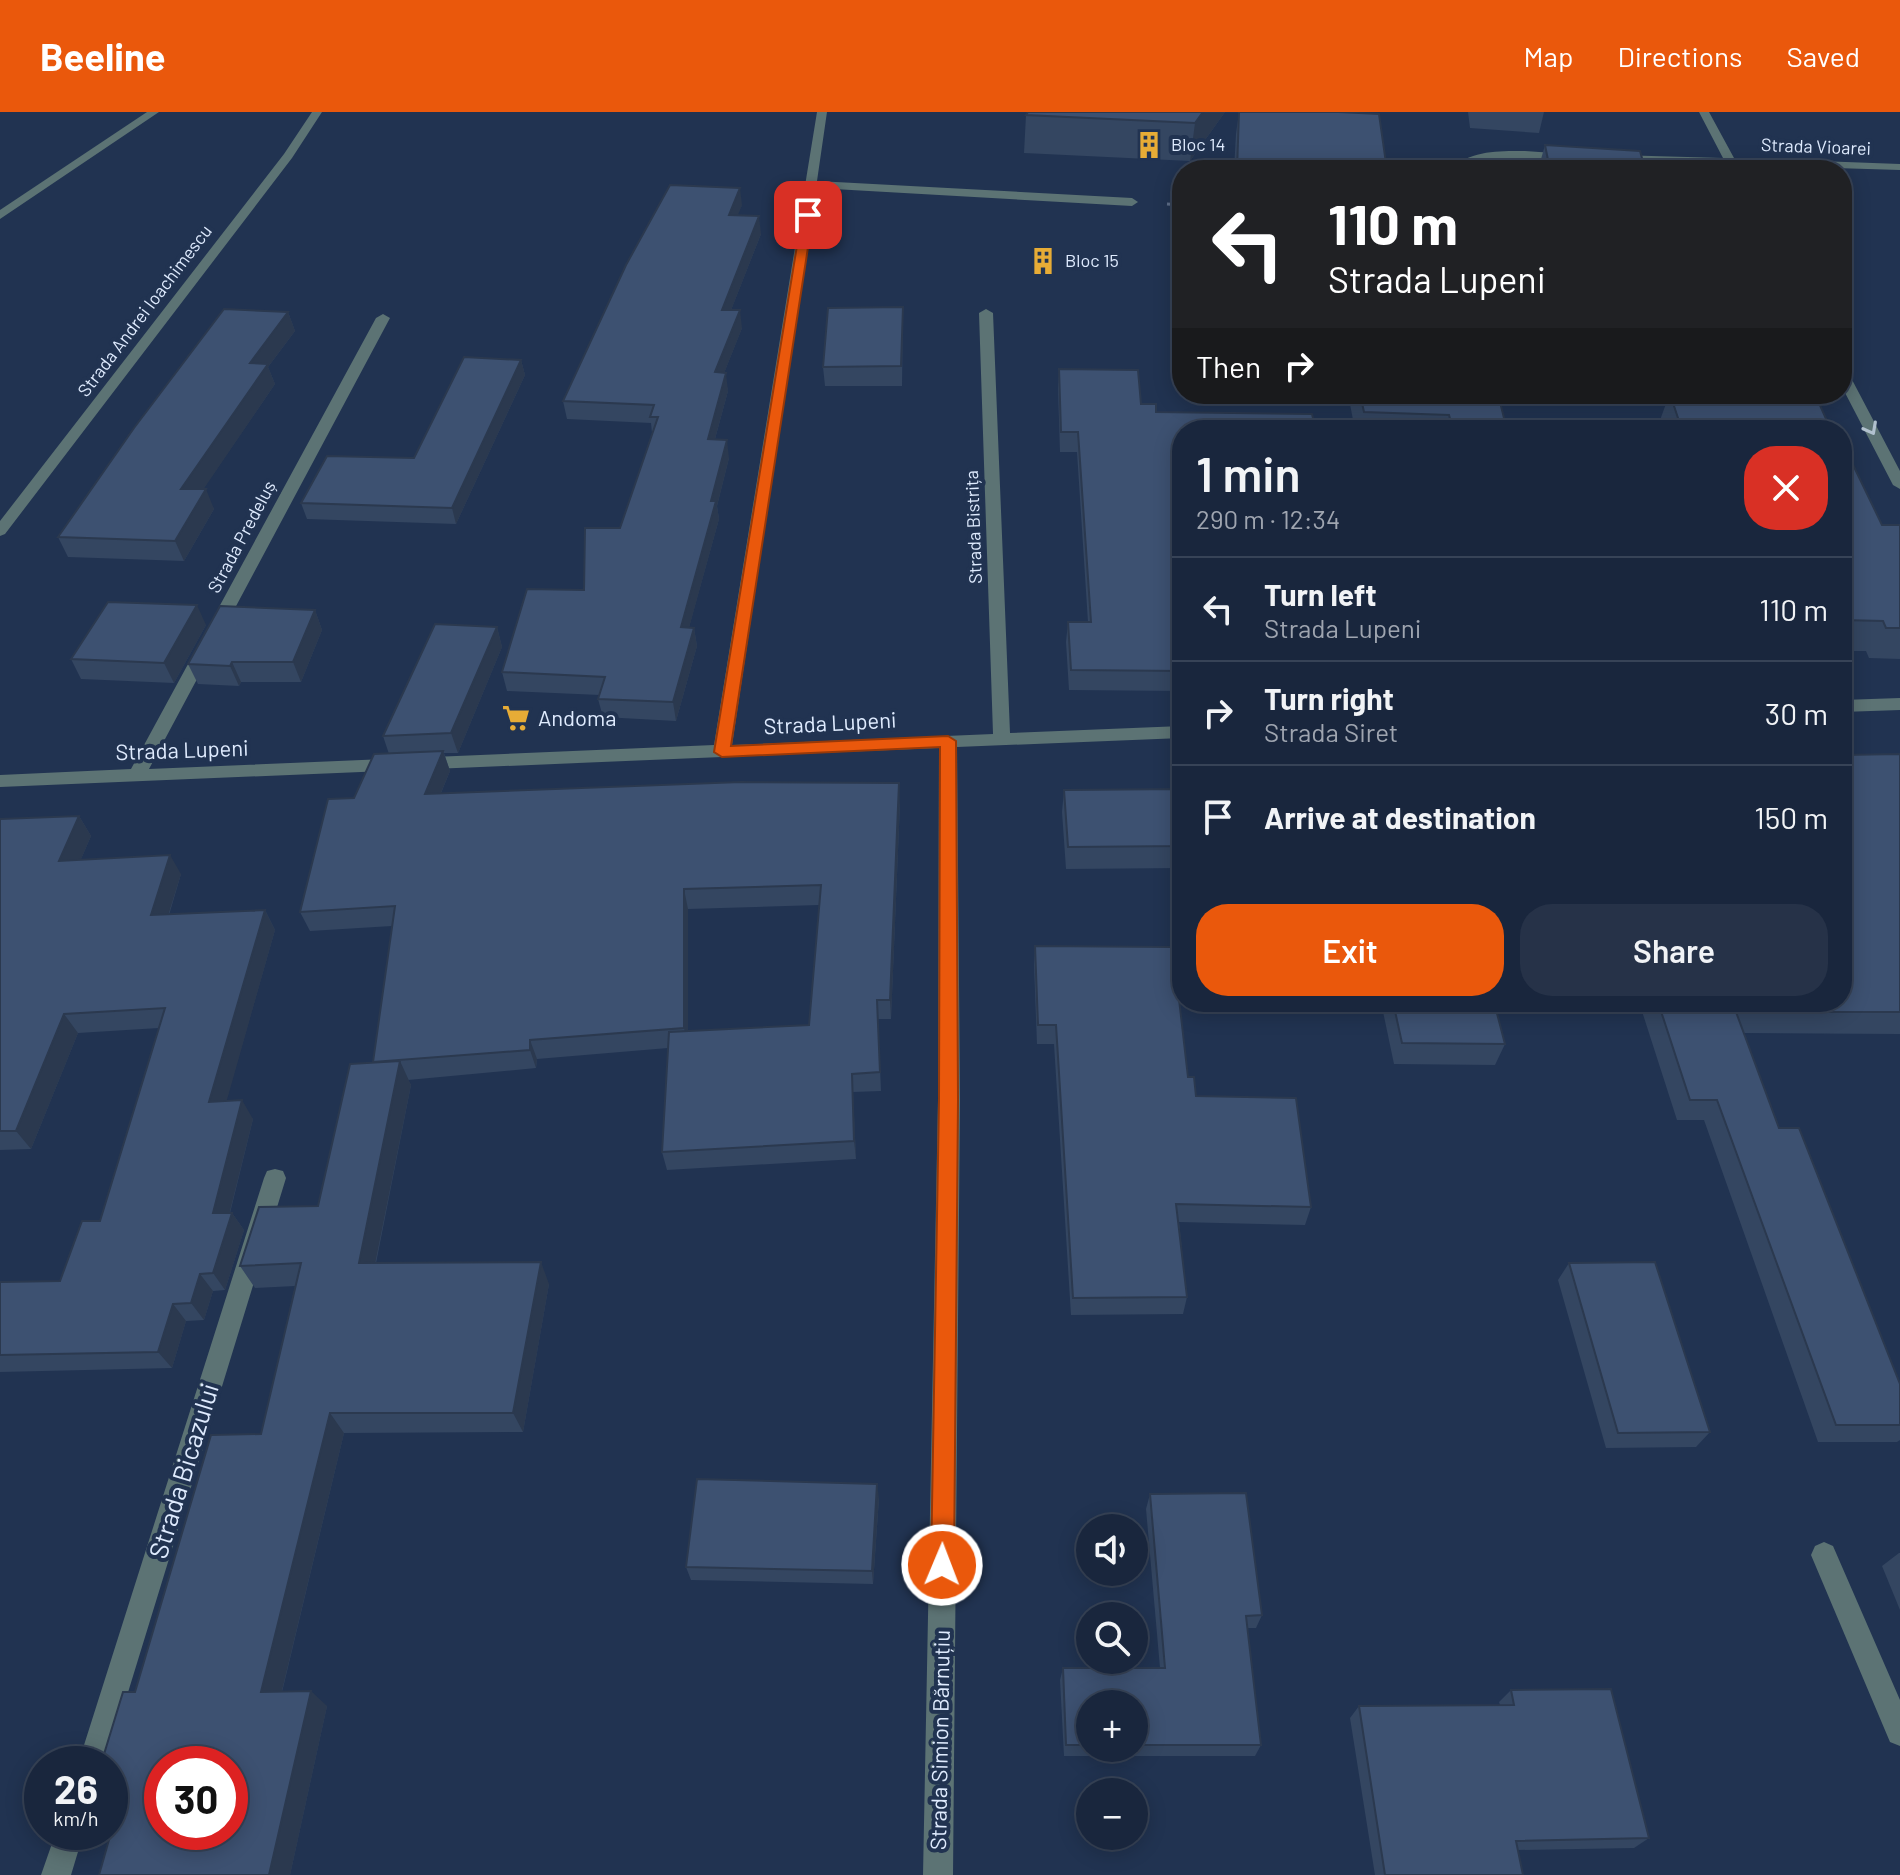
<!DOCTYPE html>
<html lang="en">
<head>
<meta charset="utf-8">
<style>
  :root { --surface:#19263d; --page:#263248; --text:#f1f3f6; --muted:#9fa5b0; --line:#374357; --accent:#ea580c }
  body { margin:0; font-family:Barlow,sans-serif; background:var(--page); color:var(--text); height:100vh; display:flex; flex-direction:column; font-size:30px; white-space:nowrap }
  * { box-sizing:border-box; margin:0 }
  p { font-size:26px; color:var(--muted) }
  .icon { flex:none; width:44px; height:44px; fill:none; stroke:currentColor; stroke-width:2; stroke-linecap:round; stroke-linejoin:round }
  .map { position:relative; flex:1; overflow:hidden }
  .sheet { position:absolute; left:1172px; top:308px; width:680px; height:592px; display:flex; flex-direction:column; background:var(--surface); border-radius:32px; box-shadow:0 4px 20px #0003,0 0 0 2px var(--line) }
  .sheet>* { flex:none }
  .guide { position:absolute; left:1172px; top:48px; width:680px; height:244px; border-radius:32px; box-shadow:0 4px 20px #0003,0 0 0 2px var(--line); background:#202124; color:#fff; overflow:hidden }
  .tools { position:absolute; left:1076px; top:1402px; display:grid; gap:16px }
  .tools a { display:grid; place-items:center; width:72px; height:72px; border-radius:50%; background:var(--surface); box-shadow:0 4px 20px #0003,0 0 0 2px var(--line); font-size:40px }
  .speed { position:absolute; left:24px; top:1634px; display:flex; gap:16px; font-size:40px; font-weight:700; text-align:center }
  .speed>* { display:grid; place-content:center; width:104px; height:104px; border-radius:50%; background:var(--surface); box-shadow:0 4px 20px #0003,0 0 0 2px var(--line); line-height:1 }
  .speed small { font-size:20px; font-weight:400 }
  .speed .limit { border:12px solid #d22; background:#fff; color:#111 }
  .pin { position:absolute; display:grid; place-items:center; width:68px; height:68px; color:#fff; margin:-34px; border-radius:16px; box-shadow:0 4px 12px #0006 }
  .me { position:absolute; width:88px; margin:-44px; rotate:1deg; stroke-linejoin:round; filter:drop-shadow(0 0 6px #0008) }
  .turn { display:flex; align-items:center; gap:28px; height:168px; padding:0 24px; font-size:36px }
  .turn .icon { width:104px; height:104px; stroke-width:2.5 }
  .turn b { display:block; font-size:56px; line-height:68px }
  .then { display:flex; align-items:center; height:76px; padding:0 24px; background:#0003; gap:16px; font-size:30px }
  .round { display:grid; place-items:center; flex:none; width:84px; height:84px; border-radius:32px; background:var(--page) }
  .overview { display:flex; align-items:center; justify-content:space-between; height:136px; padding:0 24px }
  h1 { font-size:48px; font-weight:600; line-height:60px }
  .cta { display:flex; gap:16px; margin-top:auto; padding:16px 24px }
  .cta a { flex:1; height:92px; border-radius:32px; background:var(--accent); color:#fff; font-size:32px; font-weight:600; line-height:92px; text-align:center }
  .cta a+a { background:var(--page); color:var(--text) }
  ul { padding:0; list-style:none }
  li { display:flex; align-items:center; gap:24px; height:104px; padding:0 24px; border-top:2px solid var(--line) }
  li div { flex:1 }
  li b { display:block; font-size:30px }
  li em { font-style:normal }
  header { display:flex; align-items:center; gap:48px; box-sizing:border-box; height:112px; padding:0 40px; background:var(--accent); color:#fff }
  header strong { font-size:38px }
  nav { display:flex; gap:44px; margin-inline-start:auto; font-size:28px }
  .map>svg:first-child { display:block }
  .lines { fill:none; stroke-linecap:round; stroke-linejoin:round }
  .path { stroke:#5d6d88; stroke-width:3; stroke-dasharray:4 4; stroke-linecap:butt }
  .minor { fill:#5c7374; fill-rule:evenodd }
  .wall { fill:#344661; fill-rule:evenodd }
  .shaded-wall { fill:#2b394f }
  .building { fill:#3d5171; stroke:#2b394f; stroke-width:2; fill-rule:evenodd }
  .oneway { stroke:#b1c1ce }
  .route { fill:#ea580c; stroke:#983908; stroke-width:2 }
  .labels { text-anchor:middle; stroke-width:8; stroke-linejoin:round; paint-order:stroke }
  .far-poi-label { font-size:18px; fill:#dfebfe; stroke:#213351; text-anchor:start }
  .far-street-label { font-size:18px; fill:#dfebfe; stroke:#213351 }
  .poi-label { font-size:22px; fill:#dfebfe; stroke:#213351; text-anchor:start }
  .street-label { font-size:22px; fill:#dfebfe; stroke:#213351 }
  .near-street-label { font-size:26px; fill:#dfebfe; stroke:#213351 }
</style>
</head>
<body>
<header>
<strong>Beeline</strong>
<nav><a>Map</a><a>Directions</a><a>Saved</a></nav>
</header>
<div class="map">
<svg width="1900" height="1763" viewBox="0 0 1900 1763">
  <rect width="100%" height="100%" fill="#213351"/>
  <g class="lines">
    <path class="path" d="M1167 92 1182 93"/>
    <path class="minor" d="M147 0H159L0 107V98Z
      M312 0H322L292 46 5 422 0 424V409L284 42Z
      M817 0H827L817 69 1132 86 1138 90 1132 94 816 76 732 633 993 622 979 201 986 197 993 201 1010 621 1182 614V626L957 635 960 988 953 1763H923L938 988 939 636 0 675V663L131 657 376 206 383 202 390 206 149 657 714 633Z
      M1699 0H1709L1734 46 1900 52V58L1738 53 1741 58H1729L1727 53 1616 49 1610 46 1616 43 1723 46Z
      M1525 39 1568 42 1574 45 1568 48 1493 47 1463 58H1450C1470 38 1499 39 1525 39Z
      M1842 258 1849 262 1900 359V377L1893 373 1842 275Z
      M1900 586V598L1842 600V588Z
      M275 1057 283 1059 286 1066 106 1652H78L264 1066 267 1059Z
      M1824 1430 1833 1434 1900 1588V1634L1890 1630 1811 1443 1815 1434Z
      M56 1720H84L71 1763H41Z"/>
  </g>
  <path class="wall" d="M1225 0 1190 49 1024 41 1026 3Z
    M1239 0 1387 58H1234L1236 22Z
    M1468 0H1544L1539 21 1470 16Z
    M1545 33 1645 57 1659 58H1538Z
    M742 93 737 103 761 122 731 198 742 216 724 261 728 279 715 327 729 346 717 394 719 407 689 515 694 516 697 534 676 609 603 605 598 587 600 583 507 579 502 560 584 478 620 416 652 321 651 311 567 307 563 289Z
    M903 195 902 274H825L823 255Z
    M288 200 295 219 268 255 275 272 203 377 214 397 184 449 68 445 58 425Z
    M521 248 525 263 456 412 307 407 301 391 414 346Z
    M1059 257 1141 292 1156 300 1182 318V579L1069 578 1066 530 1068 510H1088L1077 340H1060L1058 276Z
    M1348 282H1498L1507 318H1355Z
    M1667 282H1815L1831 318H1661L1659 311 1668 286Z
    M1842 330 1882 413H1900V547L1869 546 1866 539H1842Z
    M315 498 322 518 301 570H241L239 574 198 572 188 552Z
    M206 513 174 571 81 567 71 547Z
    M497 515 502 535 458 641H444L450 659 441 681 900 691 891 907H878L881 979 853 980 856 1047 667 1058 662 1040 668 936 537 947 536 956 408 968 411 973 376 1151 549 1172 523 1320 344 1321 282 1580 327 1594 290 1763H99L115 1709 110 1708V1652L135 1580 261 1322 295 1174 255 1176 240 1154 318 1094 373 950 392 814 310 819 300 800 354 686 389 642 383 624ZM819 793 809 913 688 919V797Z
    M1900 642V922L1743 921 1779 1016 1900 1272V1328L1897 1330H1818L1704 1008H1677L1639 890H1842Z
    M1182 677V756L1066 757 1062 700 1064 678Z
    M79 704 91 724 81 747 181 762 169 803 265 798 275 818 226 989 253 1007 230 1101H232L244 1118 225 1178 213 1179 204 1208 186 1209 172 1256 0 1260V1170L60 1169 100 1109 159 916 78 921 31 1037 0 1038V707Z
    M1035 834 1188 965 1196 984 1311 1095 1305 1113 1179 1110 1187 1185 1183 1202 1071 1203 1054 932H1037L1034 853Z
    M1381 890H1626L1623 894 1494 892 1505 932 1495 953 1394 952Z
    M1569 1151 1710 1320 1696 1335 1606 1336 1558 1168Z
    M1150 1382 1262 1503 1256 1516H1247L1261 1633 1255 1644H1064L1060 1568 1063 1556H1160L1146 1397ZM1090 1592H1134V1636H1090Z
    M879 1386 873 1472 691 1468 686 1455Z
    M1899 1441H1900V1498L1882 1454Z
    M1511 1578 1649 1726 1634 1736 1518 1738 1523 1763H1375L1350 1606 1359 1594 1500 1593 1499 1590Z"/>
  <path class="shaded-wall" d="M1203 0H1225L1190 49 1195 11Z
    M740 76 742 93 731 120 729 103Z
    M759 104 761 122 724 216 722 198Z
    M740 198 742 216 717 279 715 260Z
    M288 200 295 219 268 255 275 272 190 397 181 377 250 251Z
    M521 248 525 263 456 412 452 396Z
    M726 261 728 279 710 345 708 327Z
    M727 328 729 346 717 394 719 407 684 534 681 515 711 389Z
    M206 377 214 397 184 449 175 429Z
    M197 493 206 513 174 571 164 551Z
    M315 498 322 518 301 570 293 550Z
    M497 515 502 535 458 641 451 621Z
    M694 516 697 534 676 609 673 590Z
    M232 550 241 570 239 574 230 554Z
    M443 639 450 659 432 702 425 682Z
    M899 671 900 691 891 907 890 888Z
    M79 704 91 724 72 768 59 749Z
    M170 743 181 762 162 823 151 803Z
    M684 777 688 797V935L684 916Z
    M265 798 275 818 221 1009 209 990Z
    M64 902 78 921 31 1037 16 1019Z
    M530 928 537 947 536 956 530 938Z
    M400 949 411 973 371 1172 359 1151Z
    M852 962 853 980 856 1047 854 1029Z
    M242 988 253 1007 225 1119 213 1101Z
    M232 1101 244 1118 225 1178 213 1161Z
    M541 1150 549 1172 523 1320 513 1301Z
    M200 1162 213 1179 204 1208 191 1191Z
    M173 1192 186 1209 172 1256 158 1240Z
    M330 1301 344 1321 278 1595 261 1580Z
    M877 1372 879 1386 873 1472 872 1459Z
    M311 1579 327 1594 290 1763H269Z"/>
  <path class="building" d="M1028 0H1203L1195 11 1026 3Z
    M1239 0H1339L1379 2 1387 58H1237Z
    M1545 33 1640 39 1645 57 1659 58H1550Z
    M670 73 740 76 729 103 759 104 722 198H740L715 260 726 261 708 327 727 328 711 389H716L681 515 694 516 673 590 598 587 605 565 502 560 527 477 584 478 585 416H620L658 305H650L654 293 563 289 626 153Z
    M903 195 901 254 823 255 828 196Z
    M224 197 288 200 250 251 268 252 181 377H206L175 429 58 425 134 316Z
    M464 245 521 248 452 396 301 391 327 344 414 346Z
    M1059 257 1138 258 1141 292H1156V300L1312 302 1316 318H1182V559L1071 558 1068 510H1091L1078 320H1061Z
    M1360 282H1498L1507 318H1453L1449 303 1364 300Z
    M1670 282H1815L1831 318H1682Z
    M1842 330 1882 413H1900V516H1886L1883 509 1842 508Z
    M108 490 197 493 164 551 71 547Z
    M220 494 315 498 293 550H232L230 554 188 552Z
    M435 512 497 515 451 621 383 624Z
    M443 639 425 682 741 670 899 671 890 888H877L880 960 852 962 854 1029 662 1040 669 920 809 913 821 773 684 777V916L530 928V938L373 950 395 794 300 800 328 687 354 686 374 642Z
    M1900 642V900H1736L1779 1016H1799L1900 1272V1313H1836L1717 988H1690L1658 890H1842V643Z
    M1182 677V734L1068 735 1064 678Z
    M79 704 59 749 170 743 151 803 265 798 209 990 242 988 213 1101H232L213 1161 200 1162 191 1191 173 1192 158 1240 0 1243V1170L60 1169 82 1109H100L165 896 64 902 16 1019H0V707Z
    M1035 834 1173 835 1188 965H1194L1196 984 1296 986 1311 1095 1176 1092 1187 1185 1073 1186 1056 913H1038Z
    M1393 890H1494L1505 932 1402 931Z
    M400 949 359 1151 541 1150 513 1301H330L261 1580 311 1579 269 1763H99L118 1696H110V1652H101L123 1580H135L211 1323 261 1322 301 1151 240 1154 259 1095 318 1094 350 952ZM162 1652H230V1720H162Z
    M1655 1150 1710 1320 1618 1321 1569 1151Z
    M697 1367 877 1372 872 1459 686 1455Z
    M1246 1381 1262 1503 1246 1504 1261 1633H1134V1592H1090V1633H1066L1063 1556H1165L1150 1382Z
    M1611 1577 1649 1726 1516 1729 1523 1763H1385L1359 1594 1514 1593 1511 1578Z"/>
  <defs><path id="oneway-chevron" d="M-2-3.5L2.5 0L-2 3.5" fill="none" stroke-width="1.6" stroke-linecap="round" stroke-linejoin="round" transform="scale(2)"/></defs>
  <use class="oneway" href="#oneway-chevron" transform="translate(1871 317) rotate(62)"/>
  <path class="route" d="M808 100 813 103 731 634 948 624 956 629 958 988 954 1453 951 1461 942 1465 934 1461 931 1453 939 988 940 635 722 645 714 640 802 103Z"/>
  <defs>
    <g id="building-bare" transform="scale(2.16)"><path d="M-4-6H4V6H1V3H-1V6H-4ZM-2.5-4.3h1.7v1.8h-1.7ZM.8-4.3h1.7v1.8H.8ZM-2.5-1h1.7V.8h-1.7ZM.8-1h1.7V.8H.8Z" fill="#e7ac36" stroke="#213351" stroke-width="2.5" paint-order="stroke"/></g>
    <g id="supermarket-bare" transform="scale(2.16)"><path d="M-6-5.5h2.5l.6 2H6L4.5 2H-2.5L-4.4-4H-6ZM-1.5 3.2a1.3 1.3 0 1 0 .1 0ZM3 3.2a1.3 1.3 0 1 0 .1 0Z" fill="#e7ac36" stroke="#213351" stroke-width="2.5" paint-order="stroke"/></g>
  </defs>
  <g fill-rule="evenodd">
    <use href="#building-bare" x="1149" y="33"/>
    <use href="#building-bare" x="1043" y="149"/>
    <use href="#supermarket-bare" x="516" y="606"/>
  </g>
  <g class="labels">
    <g class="far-poi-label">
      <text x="1171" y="39">Bloc 14</text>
      <text x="1065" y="155">Bloc 15</text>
    </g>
    <g class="far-street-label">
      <text transform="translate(1816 35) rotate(2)" y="6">Strada Vioarei</text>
      <text transform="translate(145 199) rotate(-53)" y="6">Strada Andrei Ioachimescu</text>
      <text transform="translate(974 415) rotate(-92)" y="6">Strada Bistrița</text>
      <text transform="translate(242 425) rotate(-62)" y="6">Strada Predeluș</text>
    </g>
    <g class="poi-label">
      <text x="538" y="614">Andoma</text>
    </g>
    <g class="street-label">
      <text transform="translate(830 611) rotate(-3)" y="8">Strada Lupeni</text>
      <text transform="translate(182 638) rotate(-2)" y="8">Strada Lupeni</text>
      <text transform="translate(940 1628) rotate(-89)" y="8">Strada Simion Bărnuțiu</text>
    </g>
    <g class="near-street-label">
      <text transform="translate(184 1359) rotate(-73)" y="9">Strada Bicazului</text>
    </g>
  </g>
</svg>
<div class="tools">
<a><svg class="icon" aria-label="sound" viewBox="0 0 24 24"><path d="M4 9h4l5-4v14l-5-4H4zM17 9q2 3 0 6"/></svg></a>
<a><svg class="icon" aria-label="search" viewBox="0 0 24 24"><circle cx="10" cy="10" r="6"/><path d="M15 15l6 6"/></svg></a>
<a>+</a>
<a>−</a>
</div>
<div class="speed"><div>26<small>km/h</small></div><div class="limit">30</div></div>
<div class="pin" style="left:808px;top:103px;background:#d93025"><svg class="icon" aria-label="arrive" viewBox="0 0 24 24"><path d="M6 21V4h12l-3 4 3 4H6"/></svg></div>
<svg class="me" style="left:942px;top:1453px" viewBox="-20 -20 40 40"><circle r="17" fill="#ea580c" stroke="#fff" stroke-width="3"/><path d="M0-11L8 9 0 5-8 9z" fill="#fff"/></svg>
<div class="guide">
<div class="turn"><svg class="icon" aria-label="left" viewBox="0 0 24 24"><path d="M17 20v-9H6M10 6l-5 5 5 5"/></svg><div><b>110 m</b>Strada Lupeni</div></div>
<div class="then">Then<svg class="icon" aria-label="right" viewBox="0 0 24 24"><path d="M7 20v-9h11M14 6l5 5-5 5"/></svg></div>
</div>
<section class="sheet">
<div class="overview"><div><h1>1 min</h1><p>290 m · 12:34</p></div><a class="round" style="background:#d93025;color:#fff"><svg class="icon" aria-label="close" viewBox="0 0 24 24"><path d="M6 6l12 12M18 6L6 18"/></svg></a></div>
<ul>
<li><svg class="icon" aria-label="left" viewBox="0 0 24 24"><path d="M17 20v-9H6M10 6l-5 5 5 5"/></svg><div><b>Turn left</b><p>Strada Lupeni</p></div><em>110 m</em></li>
<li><svg class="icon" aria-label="right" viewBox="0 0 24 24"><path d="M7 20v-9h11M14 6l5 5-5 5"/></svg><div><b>Turn right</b><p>Strada Siret</p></div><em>30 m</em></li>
<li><svg class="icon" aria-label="arrive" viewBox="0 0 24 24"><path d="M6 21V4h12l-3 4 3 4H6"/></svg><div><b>Arrive at destination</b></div><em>150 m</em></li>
</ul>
<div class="cta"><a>Exit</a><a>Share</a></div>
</section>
</div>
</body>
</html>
